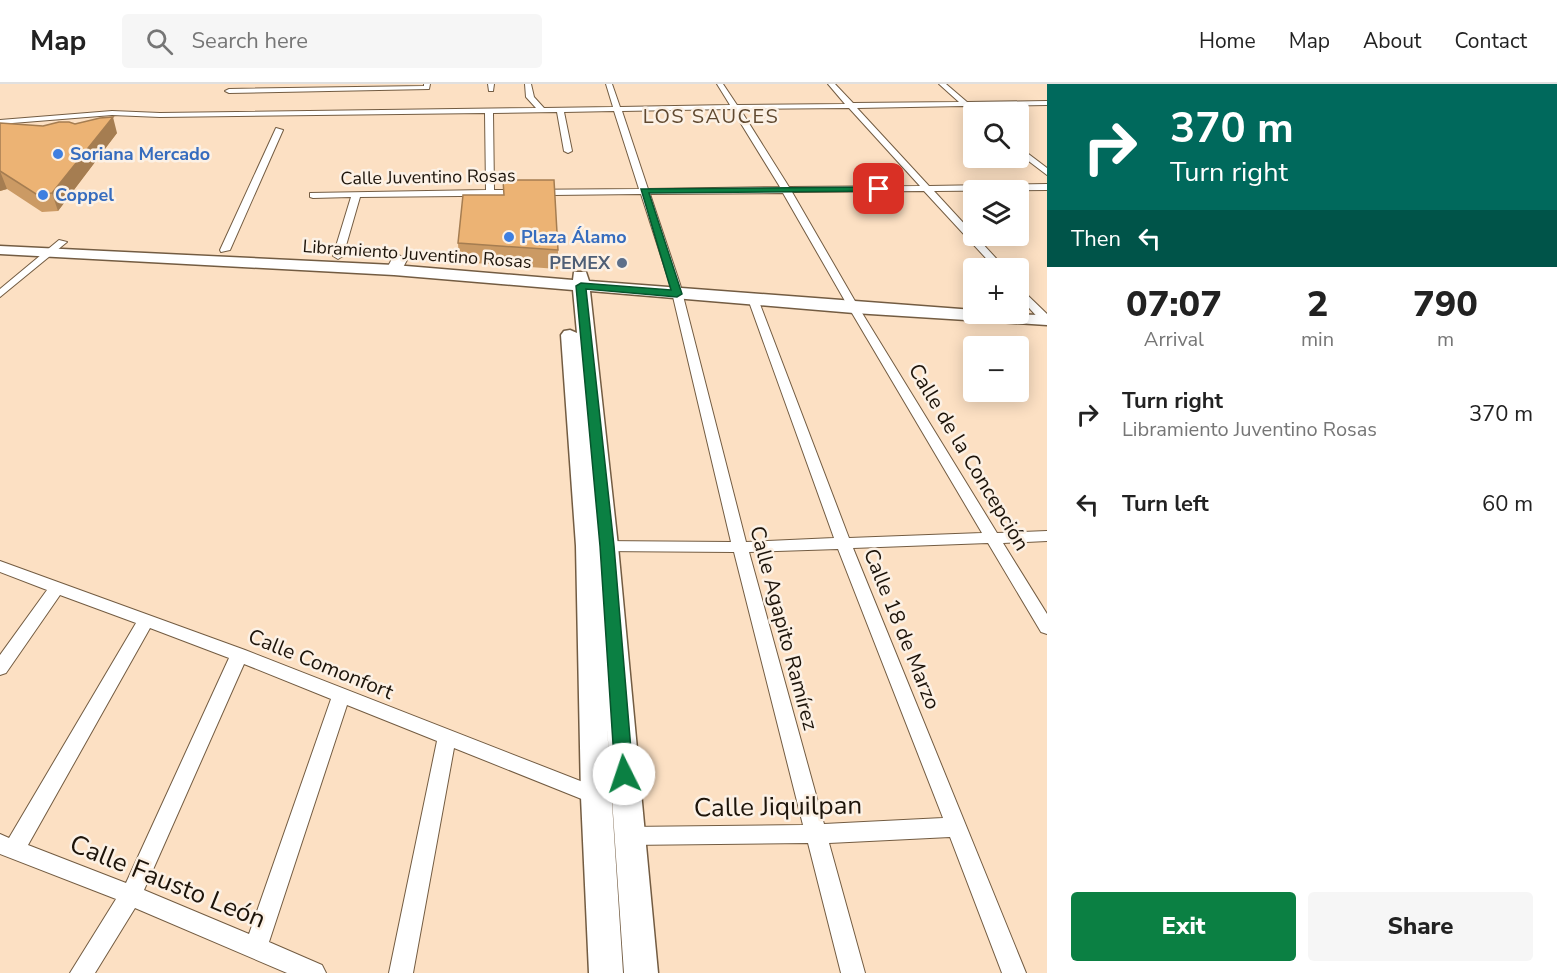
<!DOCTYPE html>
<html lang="en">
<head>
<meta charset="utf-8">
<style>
  :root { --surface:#fff; --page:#f6f6f6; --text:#222; --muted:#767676; --line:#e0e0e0; --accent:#0b8043 }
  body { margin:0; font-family:"Nunito Sans",sans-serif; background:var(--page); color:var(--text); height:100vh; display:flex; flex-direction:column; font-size:22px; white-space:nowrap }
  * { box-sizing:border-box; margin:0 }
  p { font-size:20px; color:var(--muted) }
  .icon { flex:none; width:33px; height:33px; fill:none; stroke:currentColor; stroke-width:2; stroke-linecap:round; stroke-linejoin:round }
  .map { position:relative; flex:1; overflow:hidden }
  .drawer { display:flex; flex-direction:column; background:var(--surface); width:510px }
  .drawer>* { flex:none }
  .hud { background:#00695c; color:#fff; overflow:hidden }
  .buttons { position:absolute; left:963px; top:18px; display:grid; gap:12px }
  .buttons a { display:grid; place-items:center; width:66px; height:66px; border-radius:6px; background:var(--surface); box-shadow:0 3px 15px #0003; font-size:30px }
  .pin { position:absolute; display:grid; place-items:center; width:51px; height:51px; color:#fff; margin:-26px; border-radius:12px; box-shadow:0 3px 9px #0006 }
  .me { position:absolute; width:66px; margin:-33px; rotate:356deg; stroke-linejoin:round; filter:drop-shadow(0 0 4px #0008) }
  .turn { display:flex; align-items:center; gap:21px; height:126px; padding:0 24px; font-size:27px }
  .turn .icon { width:78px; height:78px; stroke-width:2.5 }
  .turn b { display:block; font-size:42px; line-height:51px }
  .then { display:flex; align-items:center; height:57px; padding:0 24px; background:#0003; gap:12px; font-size:22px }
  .eta { display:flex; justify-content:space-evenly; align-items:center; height:102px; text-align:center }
  .eta b { font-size:36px; font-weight:800; line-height:42px }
  .primary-button { display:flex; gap:12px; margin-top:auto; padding:12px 24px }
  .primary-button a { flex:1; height:69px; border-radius:6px; background:var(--accent); color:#fff; font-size:24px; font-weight:800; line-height:69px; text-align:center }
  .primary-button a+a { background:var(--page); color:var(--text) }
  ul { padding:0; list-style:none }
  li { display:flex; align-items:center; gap:18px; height:90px; padding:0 24px }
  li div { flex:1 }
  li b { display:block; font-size:22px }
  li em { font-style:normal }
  header { display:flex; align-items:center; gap:36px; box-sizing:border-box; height:84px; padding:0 30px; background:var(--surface); border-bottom:2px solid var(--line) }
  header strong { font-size:28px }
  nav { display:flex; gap:33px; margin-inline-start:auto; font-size:21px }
  .search { width:420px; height:54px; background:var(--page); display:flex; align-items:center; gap:15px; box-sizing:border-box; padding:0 21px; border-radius:6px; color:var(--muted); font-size:22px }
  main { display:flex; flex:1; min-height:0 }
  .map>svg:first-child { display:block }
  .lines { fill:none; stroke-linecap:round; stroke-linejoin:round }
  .street-casing { stroke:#735c42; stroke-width:2 }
  .secondary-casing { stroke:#735c42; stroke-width:3 }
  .primary-casing { stroke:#735c42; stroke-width:2 }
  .street { fill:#fff; fill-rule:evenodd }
  .secondary { fill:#fff; fill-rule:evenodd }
  .primary { fill:#fff; fill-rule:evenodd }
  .wall { fill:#cb9a64 }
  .shaded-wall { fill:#a57d51 }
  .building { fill:#ecb374; stroke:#a57d51; stroke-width:1.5 }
  .route { fill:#0b8043; stroke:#07532c; stroke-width:1.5 }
  .shop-dot { fill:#3f7fe0; stroke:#fcf1e5; stroke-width:2 }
  .service-dot { fill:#5c6f8a; stroke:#fcf1e5; stroke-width:2 }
  .labels { text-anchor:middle; stroke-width:5; stroke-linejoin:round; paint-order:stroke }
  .far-shop-label { font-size:18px; font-weight:bold; fill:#366cbe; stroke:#fcf1e5; text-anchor:start }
  .far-street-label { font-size:18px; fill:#1d140a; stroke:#fcf1e5 }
  .far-service-label { font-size:18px; font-weight:bold; fill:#4e5e75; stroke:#fcf1e5; text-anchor:end }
  .far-quarter-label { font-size:20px; letter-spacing:1.5px; fill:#604930; stroke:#fcf1e5 }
  .street-label { font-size:21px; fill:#1d140a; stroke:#fcf1e5 }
  .near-street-label { font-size:26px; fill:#1d140a; stroke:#fcf1e5 }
</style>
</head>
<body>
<header>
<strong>Map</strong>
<div class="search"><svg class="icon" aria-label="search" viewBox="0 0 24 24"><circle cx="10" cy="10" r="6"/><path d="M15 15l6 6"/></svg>Search here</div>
<nav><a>Home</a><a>Map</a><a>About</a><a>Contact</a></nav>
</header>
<main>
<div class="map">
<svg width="1047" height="889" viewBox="0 0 1047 889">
  <rect width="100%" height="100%" fill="#fce0c3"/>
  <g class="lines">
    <g class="street-casing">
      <path id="street" d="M424 0H430L429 5 229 9 225 7 229 5 424 2Z
        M488 0H494L493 7H489Z
        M525 0H531L534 13 544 24 613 23 606 0H612L620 23 730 21 717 0H723L737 21 845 20 828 0H835L853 19 959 18 939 0H946L967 18 1047 17V21L972 22 969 25 964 22 857 24 929 102 1047 100V106L934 107 1005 184H995L924 107 792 108 859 224 997 449 1047 447V457L1003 459 1047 530V550L1041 548 988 459 853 464 1026 889H1002L950 753 829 759 865 889H841L808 759 627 761 620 759 617 752 620 745 627 743 803 741 734 468 599 467 591 462 599 457 731 458 670 200 641 110 360 113 343 172 338 175 333 172 351 113 313 114 310 113V109L486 106 485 29 160 33 112 31 0 40V36L112 27 160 29 536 24 526 13ZM849 24 920 102 789 103 740 25ZM732 25 780 103 648 105 622 27ZM614 27 639 105 494 106 493 29 557 28 564 67 568 69 572 67 564 28ZM783 109 849 224 982 449 849 454 758 215 753 212 748 215 834 454 746 458 680 200 650 110ZM838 465 943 734 824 740 749 468Z
        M276 44 283 46 230 166 221 168 220 166Z
        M1018 62 1047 84V91L1018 69Z
        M59 156 67 158 0 213V205Z
        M1018 202 1047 230V240L1043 239 1018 212Z
        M0 477 245 566 606 707 609 713 606 719 599 722 454 664 413 889H389L437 657 347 621 269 858 322 881 326 889H287L135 824 95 889H70L116 815 0 770V750L9 754 136 539 60 511 6 589 0 591V571L47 506 0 488ZM150 544 229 574 126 799 28 761ZM244 580 331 615 249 850 144 806Z"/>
    </g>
    <g class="secondary-casing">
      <path id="secondary" d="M0 162 394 181 573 196 574 188H586L589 197 974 226V230L1047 231V241L854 229 590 207 618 462 658 889H624L607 642 623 889H589L581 713 576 462 561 251 564 247 570 246 577 249 573 206 394 191 0 170Z"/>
    </g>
    <g class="primary-casing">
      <path id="primary" d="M399 171 407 176 400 189H388L386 186 393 173Z"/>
    </g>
    <use href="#street" class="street"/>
    <use href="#secondary" class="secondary"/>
    <use href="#primary" class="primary"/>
  </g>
  <path class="wall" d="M0 39 43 42 75 40 117 49 58 127 42 128 7 105 0 107Z
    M503 96 558 166V185L459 178 458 159 504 111Z"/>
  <path class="shaded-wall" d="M113 33 117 49 58 127 52 109Z
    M0 87 7 105 0 107Z"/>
  <path class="building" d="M113 33 52 109 36 110 0 87V39L43 42 59 38H69L75 40 100 34Z
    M503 96H554L558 166 458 159 463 111H504Z"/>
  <path class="route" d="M879 103 883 105 881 107 649 109 682 210 677 213 586 205 614 462 633 690 630 695 624 698 618 695 615 690 600 462 576 202 581 199 671 206 641 105Z"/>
  <g class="shop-dot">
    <circle cx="58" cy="70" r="6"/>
    <circle cx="43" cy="111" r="6"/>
    <circle cx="509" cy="153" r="6"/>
  </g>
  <circle class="service-dot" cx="622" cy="179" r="6"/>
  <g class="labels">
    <g class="far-shop-label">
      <text x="70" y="76">Soriana Mercado</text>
      <text x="55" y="117">Coppel</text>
      <text x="521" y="159">Plaza Álamo</text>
    </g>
    <g class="far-street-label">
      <text transform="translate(428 93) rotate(-1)" y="6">Calle Juventino Rosas</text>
      <text transform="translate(417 170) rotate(4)" y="6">Libramiento Juventino Rosas</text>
    </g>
    <g class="far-service-label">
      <text x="610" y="185">PEMEX</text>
    </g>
    <g class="far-quarter-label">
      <text x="711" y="39">LOS SAUCES</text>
    </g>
    <g class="street-label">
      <text transform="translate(969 373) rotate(59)" y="7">Calle de la Concepción</text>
      <text transform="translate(784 544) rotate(75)" y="7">Calle Agapito Ramírez</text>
      <text transform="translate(902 545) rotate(68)" y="7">Calle 18 de Marzo</text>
      <text transform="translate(321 580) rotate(22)" y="7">Calle Comonfort</text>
    </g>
    <g class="near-street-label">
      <text transform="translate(778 722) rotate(-1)" y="9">Calle Jiquilpan</text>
      <text transform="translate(168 797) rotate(22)" y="9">Calle Fausto León</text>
    </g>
  </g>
</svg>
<div class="buttons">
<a><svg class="icon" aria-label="search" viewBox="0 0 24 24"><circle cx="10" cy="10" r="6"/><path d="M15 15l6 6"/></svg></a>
<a><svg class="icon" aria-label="layers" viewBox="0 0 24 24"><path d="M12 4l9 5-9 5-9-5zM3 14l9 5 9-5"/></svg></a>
<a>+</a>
<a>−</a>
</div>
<div class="pin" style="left:879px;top:105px;background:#d93025"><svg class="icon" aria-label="arrive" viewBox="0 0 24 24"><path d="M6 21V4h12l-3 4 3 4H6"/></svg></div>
<svg class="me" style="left:624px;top:690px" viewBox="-20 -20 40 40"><circle r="19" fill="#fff"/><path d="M0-13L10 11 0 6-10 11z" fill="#0b8043"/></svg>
</div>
<section class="drawer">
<div class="hud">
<div class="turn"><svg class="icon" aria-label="right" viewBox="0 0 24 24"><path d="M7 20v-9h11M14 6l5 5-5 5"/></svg><div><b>370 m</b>Turn right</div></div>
<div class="then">Then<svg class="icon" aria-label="left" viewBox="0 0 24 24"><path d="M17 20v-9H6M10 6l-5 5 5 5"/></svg></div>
</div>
<div class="eta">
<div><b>07:07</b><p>Arrival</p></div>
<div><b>2</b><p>min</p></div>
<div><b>790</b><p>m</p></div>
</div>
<ul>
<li><svg class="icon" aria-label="right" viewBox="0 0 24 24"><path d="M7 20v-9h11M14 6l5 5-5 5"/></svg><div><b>Turn right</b><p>Libramiento Juventino Rosas</p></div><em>370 m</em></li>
<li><svg class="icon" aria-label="left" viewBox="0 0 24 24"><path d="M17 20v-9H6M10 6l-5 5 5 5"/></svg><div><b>Turn left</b></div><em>60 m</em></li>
</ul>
<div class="primary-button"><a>Exit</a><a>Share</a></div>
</section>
</main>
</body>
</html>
